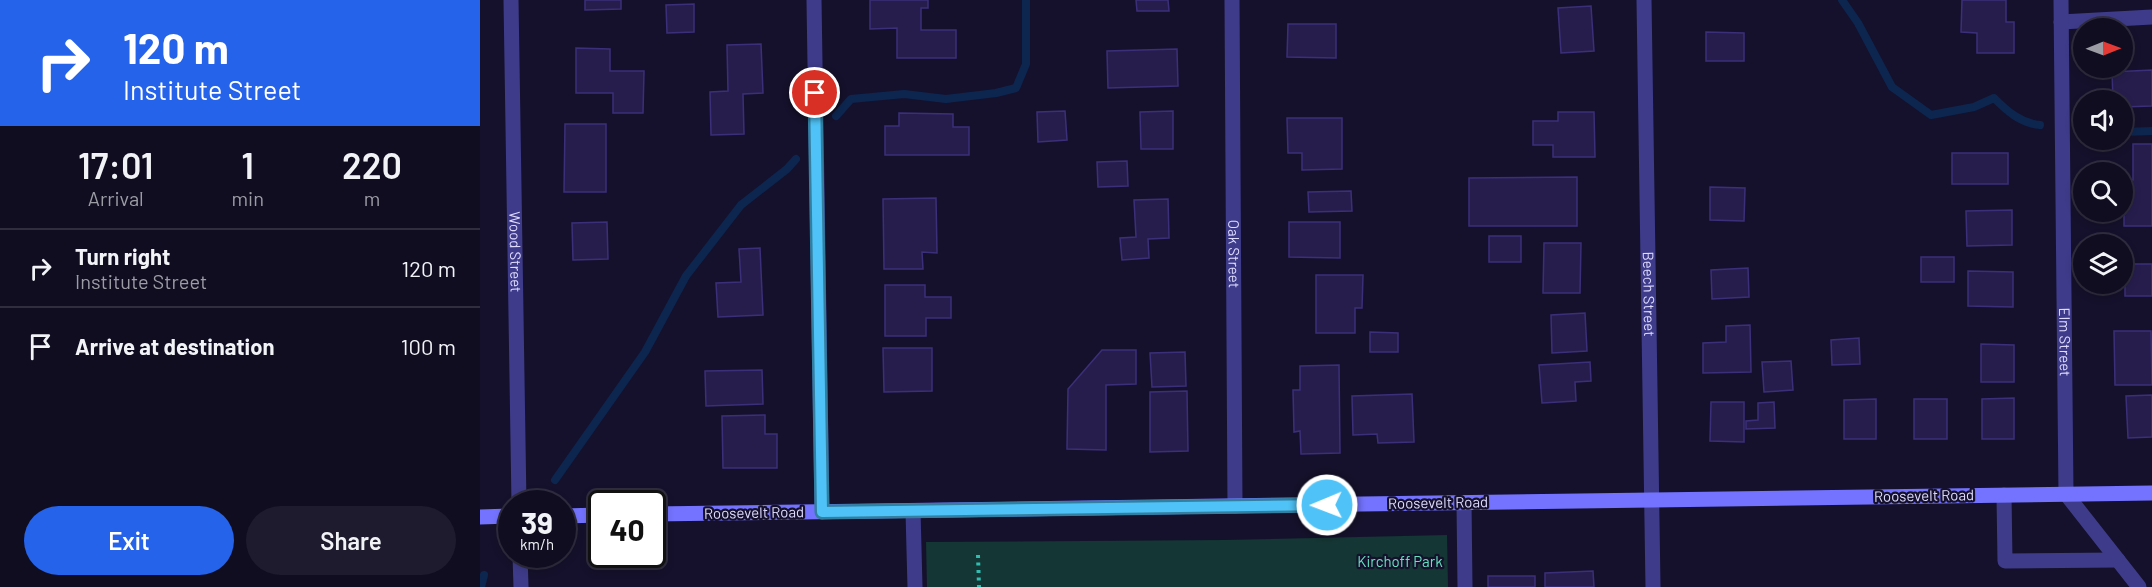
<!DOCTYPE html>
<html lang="en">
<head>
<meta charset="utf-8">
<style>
  :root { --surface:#100d21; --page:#1e1b2e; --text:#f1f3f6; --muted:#9c9ca5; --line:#302d3f; --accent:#2563eb }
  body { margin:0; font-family:Barlow,sans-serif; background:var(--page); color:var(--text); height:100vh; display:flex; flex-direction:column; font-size:22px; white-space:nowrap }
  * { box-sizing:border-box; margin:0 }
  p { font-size:20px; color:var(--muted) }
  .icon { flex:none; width:33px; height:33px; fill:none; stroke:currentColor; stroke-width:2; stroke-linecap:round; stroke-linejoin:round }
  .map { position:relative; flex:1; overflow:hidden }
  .sheet { display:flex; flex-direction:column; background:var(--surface); width:480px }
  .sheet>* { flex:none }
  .banner { background:#2563eb; color:#fff; overflow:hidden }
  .needle { width:39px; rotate:89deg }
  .fabs { position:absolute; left:1593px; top:18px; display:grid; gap:12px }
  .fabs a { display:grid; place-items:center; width:60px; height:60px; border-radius:50%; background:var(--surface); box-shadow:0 3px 9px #0003,0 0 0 2px var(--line); font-size:30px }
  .speed { position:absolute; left:18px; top:490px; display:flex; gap:12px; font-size:30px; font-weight:700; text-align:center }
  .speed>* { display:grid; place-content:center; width:78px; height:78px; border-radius:50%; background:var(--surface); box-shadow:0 3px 9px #0003,0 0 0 2px var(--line); line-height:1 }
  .speed small { font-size:15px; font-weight:400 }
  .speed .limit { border:3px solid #111; border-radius:9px; background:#fff; color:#111 }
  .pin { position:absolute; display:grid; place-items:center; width:51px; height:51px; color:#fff; margin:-26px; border:3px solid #fff; border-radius:50%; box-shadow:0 2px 6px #0007 }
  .me { position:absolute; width:66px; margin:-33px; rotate:269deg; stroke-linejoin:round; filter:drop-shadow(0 0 4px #0008) }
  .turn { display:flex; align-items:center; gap:21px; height:126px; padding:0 24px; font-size:27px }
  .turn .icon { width:78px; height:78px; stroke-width:2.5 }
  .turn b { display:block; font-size:42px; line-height:51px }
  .eta { display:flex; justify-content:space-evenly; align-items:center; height:102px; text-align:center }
  .eta b { font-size:36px; font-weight:600; line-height:42px }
  .primary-button { display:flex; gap:12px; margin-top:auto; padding:12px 24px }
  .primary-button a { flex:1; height:69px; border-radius:36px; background:var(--accent); color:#fff; font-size:24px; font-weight:600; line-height:69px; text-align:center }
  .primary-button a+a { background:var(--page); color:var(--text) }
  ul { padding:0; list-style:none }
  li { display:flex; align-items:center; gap:18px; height:78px; padding:0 24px; border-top:2px solid var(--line) }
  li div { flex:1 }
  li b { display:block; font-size:22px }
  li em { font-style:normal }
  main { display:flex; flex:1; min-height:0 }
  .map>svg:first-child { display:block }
  .green { fill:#143634 }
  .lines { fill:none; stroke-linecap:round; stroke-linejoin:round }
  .stream { stroke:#0d264f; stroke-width:8 }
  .building { fill:#261d4d; stroke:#3c2f79; stroke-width:1.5 }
  .path { stroke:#30beb3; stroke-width:4; stroke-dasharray:3 4.5; stroke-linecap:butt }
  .lane { stroke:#3e3c8a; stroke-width:15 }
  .street { stroke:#3e3c8a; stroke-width:15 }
  .secondary { stroke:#7373ff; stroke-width:15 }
  .route-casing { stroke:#337fa1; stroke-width:15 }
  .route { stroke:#4fc3f7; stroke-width:10 }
  .labels { text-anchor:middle; stroke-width:4.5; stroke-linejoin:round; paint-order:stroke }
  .street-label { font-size:15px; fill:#dfdcff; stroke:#15112c }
  .park-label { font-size:15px; fill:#65e2c0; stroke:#15112c }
</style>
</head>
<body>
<main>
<section class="sheet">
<div class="banner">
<div class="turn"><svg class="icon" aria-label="right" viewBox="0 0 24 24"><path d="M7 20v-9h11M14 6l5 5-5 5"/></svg><div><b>120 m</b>Institute Street</div></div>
</div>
<div class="eta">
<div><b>17:01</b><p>Arrival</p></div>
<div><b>1</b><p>min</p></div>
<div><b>220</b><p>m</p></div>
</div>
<ul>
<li><svg class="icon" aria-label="right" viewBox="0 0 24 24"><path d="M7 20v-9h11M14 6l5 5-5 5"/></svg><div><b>Turn right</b><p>Institute Street</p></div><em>120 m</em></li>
<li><svg class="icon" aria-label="arrive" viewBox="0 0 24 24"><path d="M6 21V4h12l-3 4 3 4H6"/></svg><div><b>Arrive at destination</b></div><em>100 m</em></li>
</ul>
<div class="primary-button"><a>Exit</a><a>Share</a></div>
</section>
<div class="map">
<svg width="1672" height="587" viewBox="0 0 1672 587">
  <rect width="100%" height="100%" fill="#15112c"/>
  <path class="green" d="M967 535 968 587H447L446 542 744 540Z"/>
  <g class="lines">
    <path class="stream" d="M1362 0 1378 23 1412 87 1451 115 1494 107 1514 98C1527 111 1540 123 1560 125
      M356 116 371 99 424 94 466 99 516 93 536 88 546 64V0
      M1642 132 1672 131
      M75 480 165 352 206 276 261 205 307 169 316 159
      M1 587 4 575"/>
  </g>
  <path class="building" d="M105 0H141V9L105 10Z
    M390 0H448V8H441V30H476V58H417V28L390 29Z
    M656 0H688L689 11H657Z
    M1482 0H1526V22H1534V53H1497V33L1481 32Z
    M214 4V32L187 33 186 5Z
    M1111 6 1114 51 1081 53 1078 8Z
    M808 24H856V58L807 57Z
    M1226 32 1264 33V61H1226Z
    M281 44 283 93 263 94 264 134 231 135 230 92 248 91 247 45Z
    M96 48 130 49V71H164L163 113H133V93H96Z
    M697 49 698 86 628 88 627 51Z
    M1672 70V106L1642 107V100H1633L1632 72Z
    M585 111 587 140 558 142 557 112Z
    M693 111V149H661L660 112Z
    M1078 112H1114L1115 157H1073V145H1053V121H1078Z
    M419 113 473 114V127H489V155H405V126H419Z
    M807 118H862V169L822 170V153H808Z
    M85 124H126V192H84Z
    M1653 144H1672V226H1644V179L1653 180Z
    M1472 153H1528V184H1472Z
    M647 161 648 186 618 187 617 162Z
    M1097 177V226H989V178Z
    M1230 187 1265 188 1264 221 1230 220Z
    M871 191 872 211 829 212 828 192Z
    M456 198 457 253 442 252 443 269H404L403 199Z
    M688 199 689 238 668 239 669 258 642 260 640 238 656 237 654 200Z
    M1532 210V245L1487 246 1486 211Z
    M127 222 128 259 93 260 92 223Z
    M809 222H860V258L809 257Z
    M1009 236H1041V262H1009Z
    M1064 243H1101L1100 293H1063Z
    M280 248 283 315 238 317 236 283 261 282 259 249Z
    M1441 257H1474V282H1441Z
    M1645 264H1672V296H1645Z
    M1268 268 1269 297 1232 299 1231 270Z
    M1488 271 1533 272V307L1488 306Z
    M836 275H883L882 308H875V333H836Z
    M405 285H445V297H471V318H446V336H405Z
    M1105 313 1107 351 1072 353 1071 315Z
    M1270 325 1271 372 1223 373V343L1246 342V326Z
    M1634 331H1671L1672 385H1635Z
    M890 332 918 333V352H890Z
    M1379 338 1380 364 1352 365 1351 340Z
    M1501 344 1534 345V382H1501Z
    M403 348H452V391L404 392Z
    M622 350H656V384L626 385V450L587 449 588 389Z
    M705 352 706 386 672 387 670 353Z
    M1311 361 1313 390 1284 392 1282 362Z
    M1110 362 1111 381 1095 382 1096 401 1062 403 1059 365Z
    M859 365 860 453 821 454 820 431 814 432 813 390H820V366Z
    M282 370 283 404 226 406 225 371Z
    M707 391 708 451 670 452V392Z
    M932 394 934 442 898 443 897 434 873 435 872 396Z
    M1672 395V437L1648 438 1646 396Z
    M1534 398V439H1502V399Z
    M1396 399V439H1364V400Z
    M1434 399H1467V439H1434Z
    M1231 402H1264V442L1230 441Z
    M1294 402 1295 428 1266 429V421L1278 420V403Z
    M285 415V434H297V468H243L242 416Z
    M1113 571 1114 587H1065V573Z
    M1008 576H1055V587H1008Z"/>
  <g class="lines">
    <path class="path" d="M498 555 499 587"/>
    <path class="lane" d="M1581 22 1672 17
      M1524 495 1525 561 1638 560
      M984 503 985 587"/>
    <g class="street">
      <path id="s1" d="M31 0 39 504"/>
      <path d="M334 0 342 512"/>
      <path id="s2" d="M752 0 755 506"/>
      <path id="s3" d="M1164 0 1173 587"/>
      <path id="s4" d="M1581 0 1586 494 1659 587"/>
      <path d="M433 511 435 587"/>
      <path d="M40 555 41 587"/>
    </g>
    <path class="secondary" d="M172 514 1672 493
      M82 516 122 515
      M0 517 32 516"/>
  </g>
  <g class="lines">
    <g class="route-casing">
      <path id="route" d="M335 93 342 512 847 505"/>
    </g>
    <use href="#route" class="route"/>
  </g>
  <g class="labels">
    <g class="street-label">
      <text dy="5" stroke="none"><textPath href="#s1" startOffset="252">Wood Street</textPath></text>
      <text dy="5" stroke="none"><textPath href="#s2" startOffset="254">Oak Street</textPath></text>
      <text dy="5" stroke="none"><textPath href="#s3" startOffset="294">Beech Street</textPath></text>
      <text dy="5" stroke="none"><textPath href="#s4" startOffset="342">Elm Street</textPath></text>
      <text transform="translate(1444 496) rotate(-1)" y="5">Roosevelt Road</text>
      <text transform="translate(958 503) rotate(-1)" y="5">Roosevelt Road</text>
      <text transform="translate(274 513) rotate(-1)" y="5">Roosevelt Road</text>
    </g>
    <g class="park-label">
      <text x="920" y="567">Kirchoff Park</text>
    </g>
  </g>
</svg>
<div class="fabs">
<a><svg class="needle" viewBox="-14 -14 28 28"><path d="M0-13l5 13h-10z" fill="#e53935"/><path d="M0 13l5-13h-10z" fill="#9c9ca5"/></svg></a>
<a><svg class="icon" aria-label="sound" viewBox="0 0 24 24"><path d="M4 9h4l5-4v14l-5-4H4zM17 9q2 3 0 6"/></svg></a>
<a><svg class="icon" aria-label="search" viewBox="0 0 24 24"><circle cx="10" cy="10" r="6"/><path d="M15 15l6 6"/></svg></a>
<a><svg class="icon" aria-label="layers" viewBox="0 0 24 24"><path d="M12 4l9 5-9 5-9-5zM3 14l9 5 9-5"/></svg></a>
</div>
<div class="speed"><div>39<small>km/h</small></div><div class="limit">40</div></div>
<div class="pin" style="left:335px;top:93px;background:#d93025"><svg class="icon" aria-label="arrive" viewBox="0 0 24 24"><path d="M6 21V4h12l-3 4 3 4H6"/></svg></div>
<svg class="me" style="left:847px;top:505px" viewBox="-20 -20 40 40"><circle r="17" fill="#4fc3f7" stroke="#fff" stroke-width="3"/><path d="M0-11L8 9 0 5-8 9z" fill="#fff"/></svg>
</div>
</main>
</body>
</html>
